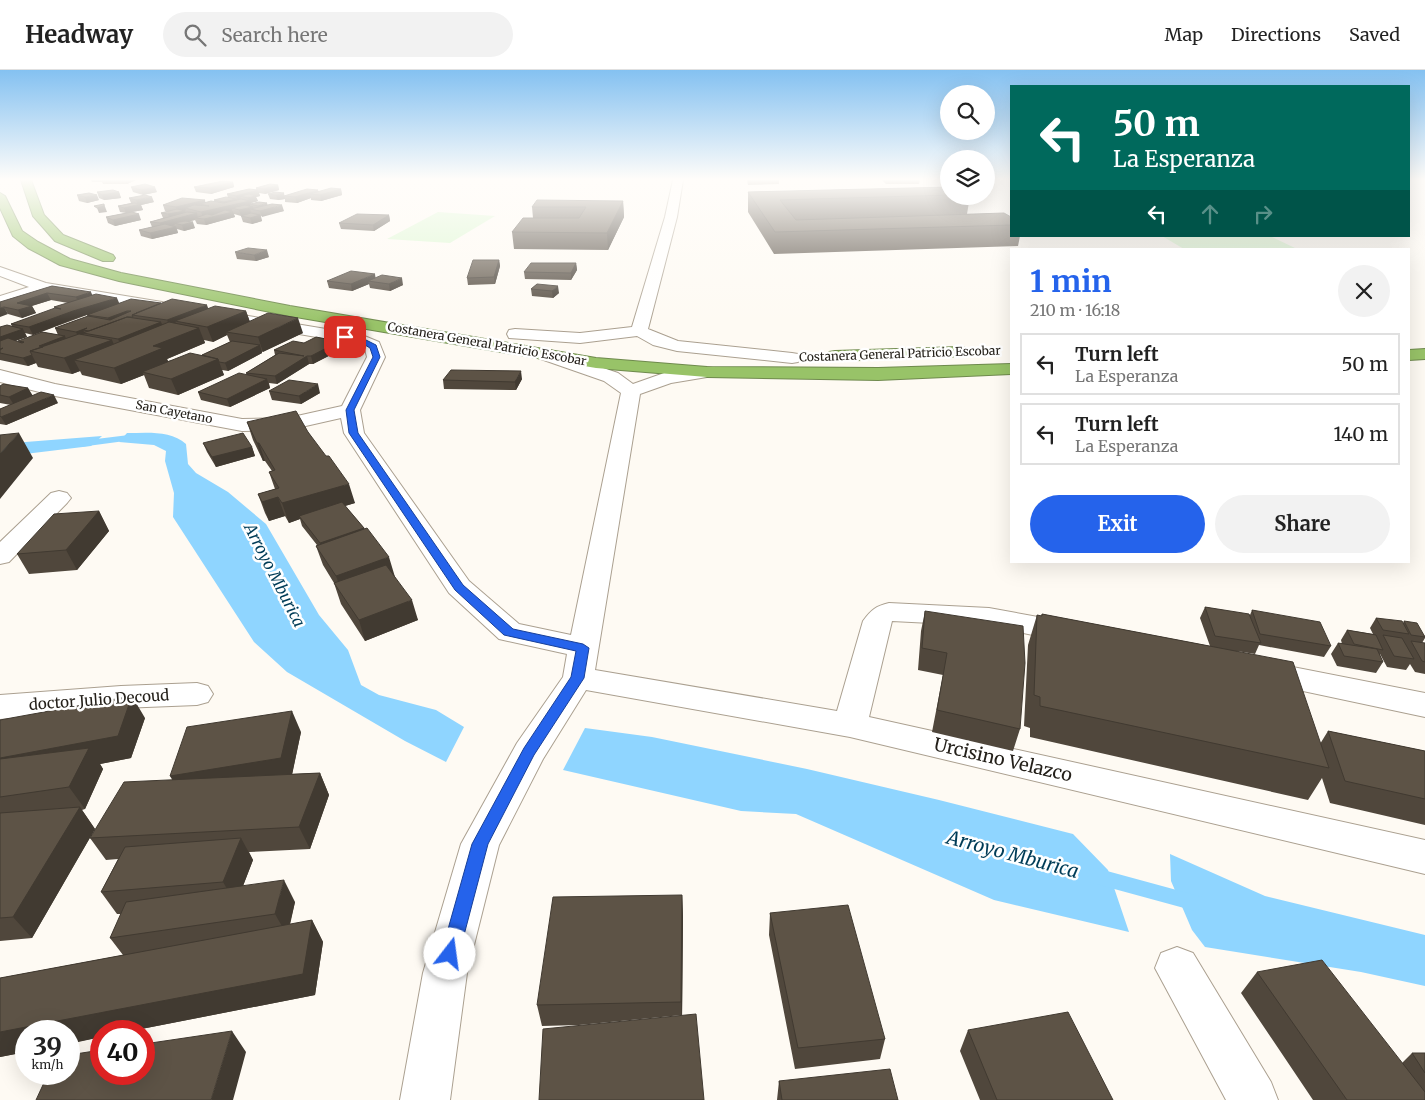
<!DOCTYPE html>
<html lang="en">
<head>
<meta charset="utf-8">
<style>
  :root { --surface:#fff; --page:#f2f2f2; --text:#222; --muted:#767676; --line:#e0e0e0; --accent:#2563eb }
  body { margin:0; font-family:Merriweather,serif; background:var(--page); color:var(--text); height:100vh; display:flex; flex-direction:column; font-size:19px; white-space:nowrap }
  * { box-sizing:border-box; margin:0 }
  p { font-size:16px; color:var(--muted) }
  .icon { flex:none; width:28px; height:28px; fill:none; stroke:currentColor; stroke-width:2; stroke-linecap:round; stroke-linejoin:round }
  .map { position:relative; flex:1; overflow:hidden }
  .details { position:absolute; left:1010px; top:178px; width:400px; height:315px; display:flex; flex-direction:column; background:var(--surface); border-radius:0px; box-shadow:0 5px 20px #0002 }
  .details>* { flex:none }
  .banner { position:absolute; left:1010px; top:15px; width:400px; height:152px; border-radius:0px; box-shadow:0 5px 20px #0002; background:#00695c; color:#fff; overflow:hidden }
  .controls { position:absolute; left:940px; top:15px; display:grid; gap:10px }
  .controls a { display:grid; place-items:center; width:55px; height:55px; border-radius:50%; background:var(--surface); box-shadow:0 5px 20px #0002; font-size:25px }
  .speed { position:absolute; left:15px; top:950px; display:flex; gap:10px; font-size:25px; font-weight:700; text-align:center }
  .speed>* { display:grid; place-content:center; width:65px; height:65px; border-radius:50%; background:var(--surface); box-shadow:0 5px 20px #0002; line-height:1 }
  .speed small { font-size:12px; font-weight:400 }
  .speed .limit { border:8px solid #d22; background:#fff; color:#111 }
  .pin { position:absolute; display:grid; place-items:center; width:42px; height:42px; color:#fff; margin:-21px; border-radius:10px; box-shadow:0 2px 8px #0006 }
  .me { position:absolute; width:55px; margin:-28px; rotate:15deg; stroke-linejoin:round; filter:drop-shadow(0 0 4px #0008) }
  .turn { display:flex; align-items:center; gap:18px; height:105px; padding:0 20px; font-size:22px }
  .turn .icon { width:65px; height:65px; stroke-width:2.5 }
  .turn b { display:block; font-size:35px; line-height:42px }
  .lanes { display:flex; align-items:center; height:48px; padding:0 20px; background:#0003; justify-content:center; gap:25px; direction:ltr }
  .lanes .off { opacity:.35 }
  .round { display:grid; place-items:center; flex:none; width:52px; height:52px; border-radius:26px; background:var(--page) }
  .overview { display:flex; align-items:center; justify-content:space-between; height:85px; padding:0 20px }
  h1 { font-size:30px; font-weight:700; line-height:38px; color:var(--accent) }
  .cta { display:flex; gap:10px; margin-top:auto; padding:10px 20px }
  .cta a { flex:1; height:58px; border-radius:30px; background:var(--accent); color:#fff; font-size:20px; font-weight:700; line-height:58px; text-align:center }
  .cta a+a { background:var(--page); color:var(--text) }
  ul { padding:0; list-style:none }
  li { display:flex; align-items:center; gap:15px; height:62px; margin:0 10px 8px; padding:0 10px; border:2px solid var(--line); border-radius:0px }
  li div { flex:1 }
  li b { display:block; font-size:19px }
  li em { font-style:normal }
  header { display:flex; align-items:center; gap:30px; box-sizing:border-box; height:70px; padding:0 25px; background:var(--surface); border-bottom:1px solid var(--line) }
  header strong { font-size:24px }
  nav { display:flex; gap:28px; margin-inline-start:auto; font-size:18px }
  .search { width:350px; height:45px; background:var(--page); display:flex; align-items:center; gap:12px; box-sizing:border-box; padding:0 18px; border-radius:28px; color:var(--muted); font-size:19px }
  .map>svg:first-child { display:block }
  .green { fill:#d8f7cd }
  .water { fill:#8fd5ff }
  .lines { fill:none; stroke-linecap:round; stroke-linejoin:round }
  .stream { fill:#8fd5ff; fill-rule:evenodd }
  .minor-casing { stroke:#aba090; stroke-width:2 }
  .highway-casing { stroke:#6f8a4d; stroke-width:2 }
  .minor { fill:#fff; fill-rule:evenodd }
  .highway { fill:#98c368; fill-rule:evenodd }
  .wall { fill:#50473c; fill-rule:evenodd }
  .shaded-wall { fill:#413a31 }
  .building { fill:#5d5346; stroke:#413a31 }
  .route { fill:#2563eb; stroke:#184099 }
  .labels { text-anchor:middle; stroke-width:5; stroke-linejoin:round; paint-order:stroke }
  .far-street-label { font-size:12px; fill:#24201a; stroke:#fff }
  .street-label { font-size:15px; fill:#24201a; stroke:#fff }
  .water-label { font-size:16px; font-style:italic; fill:#003c57; stroke:#fff }
  .near-street-label { font-size:18px; fill:#24201a; stroke:#fff }
  .near-water-label { font-size:19px; font-style:italic; fill:#003c57; stroke:#fff }
</style>
</head>
<body>
<header>
<strong>Headway</strong>
<div class="search"><svg class="icon" aria-label="search" viewBox="0 0 24 24"><circle cx="10" cy="10" r="6"/><path d="M15 15l6 6"/></svg>Search here</div>
<nav><a>Map</a><a>Directions</a><a>Saved</a></nav>
</header>
<div class="map">
<svg width="1425" height="1030" viewBox="0 0 1425 1030">
  <rect width="100%" height="100%" fill="#fefaf3"/>
  <path class="green" d="M438 142 495 146 450 173 387 169Z
    M1162 166H1270L1297 179H1184Z"/>
  <path class="water" d="M127 363C147 363 171 360 186 374L188 394 196 403 228 422 266 454 319 545 348 580 361 615 379 625 436 640 464 657 446 692 405 671 287 602 254 572 173 447 174 423 165 391 166 381 154 375 119 372Z
    M102 366 91 376 0 387V374Z
    M585 658 652 667 807 699 939 730 1073 764 1108 800 1129 862 994 830 796 744 741 741 563 700Z
    M1170 784 1265 826 1425 865V916L1361 902 1205 877 1192 860 1171 811Z"/>
  <g class="lines">
    <path class="stream" d="M137 364 142 367 140 369 80 377 75 374 80 371Z
      M1096 798 1195 825 1202 827 1204 833 1202 839 1195 841 1096 814 1090 812 1087 806 1090 800Z"/>
    <g class="minor-casing">
      <path id="minor" d="M673 110H683L677 147 648 259 678 271 792 283 798 284 801 288 798 292 792 293 677 281 653 275 637 266 580 273 509 268 507 264 509 260 515 259 580 263 632 257 665 147Z
        M0 197 46 213 162 232 167 234 170 237 167 240 162 242 44 222 0 236V226L29 217 0 206Z
        M212 240 362 265 379 272 385 287 360 340 364 363 469 511 519 554 571 565 621 323 604 311 538 288 535 284 538 280 544 279 550 280 618 303 633 314 667 302 707 297 713 298 716 302 713 306 671 313 640 324 595 600 837 641 863 551C871 540 876 536 889 533L989 538 1071 553 1081 556 1086 563 1081 570 1071 573 989 556 892 551 869 647 1425 770V804L850 667 586 620 543 689 499 775 467 903 450 1030H400L423 903 461 774 517 673 563 607 567 584 499 569 449 523 344 363 341 348 288 360 242 361 55 326 0 312V300L55 314 242 349 288 348 342 336 367 287 365 279 357 274 206 248 204 245 206 242Z
        M59 421 67 423 71 428 67 433 9 492 0 494V472L51 423Z
        M1262 591 1425 623V647L1251 610 1246 602 1251 594Z
        M197 613 208 616 213 624 208 632 197 635 121 638 0 649V625L121 616Z
        M1177 877 1193 883 1271 1012 1278 1030H1226L1155 898 1161 883Z"/>
    </g>
    <g class="highway-casing">
      <path id="highway" d="M21 110H31L44 145 63 165 113 185 115 188 113 191H103L55 171 33 146Z
        M0 123 5 126 22 161 38 172 70 189 121 203 290 236 596 288 707 297 878 298 1011 294V304L878 310 707 307 596 298 290 246 119 211 60 195 28 178 13 166 0 138Z
        M960 277 966 278 969 282 966 286 835 291 829 290 826 286 829 282 835 281Z
        M1425 279V289L1409 290V280Z"/>
    </g>
    <use href="#minor" class="minor"/>
    <use href="#highway" class="highway"/>
  </g>
  <path class="wall" d="M91 110H136L127 114H103L102 112H92Z
    M747 110H779V114L748 115Z
    M882 110H920L919 114H886Z
    M233 112 234 117 211 124 196 122 194 117Z
    M278 115 279 120 265 124 259 123 260 126 256 127 258 131 251 133V134L268 135 284 141 261 146 262 151 252 154 243 152 241 146 251 143 241 146 234 144 235 147 206 155 197 154 195 150 189 151 195 158 184 161 177 159 178 163 152 169 141 166 139 160 152 157 150 152 163 148 161 143 169 141H165L163 135 205 130V133L215 132 214 130 228 128 227 124 256 120V118Z
    M131 117 157 122 143 125 133 122Z
    M949 117V126H970L967 144 1011 147V166H1020L1018 176 774 184 748 142V122Z
    M341 119 342 125 321 131 311 130V128L297 133 285 132V129L278 130 270 129 268 124 284 126Z
    M97 122H119L121 128 104 130 99 128Z
    M77 125 99 130 87 133 79 131Z
    M129 128 154 132 141 135 143 140 132 142 141 150 115 156 108 153 106 147 126 143 120 142 118 136 131 133Z
    M623 131 624 147 608 180 514 179 512 162 533 148 532 137Z
    M389 145 390 151 374 161 341 159 339 153Z
    M235 182 269 187 256 191 237 189Z
    M499 190 500 196 495 214 468 215 467 208Z
    M576 193 577 200 571 210 525 209 524 202Z
    M376 208 403 215 390 221 370 218 369 214 352 221 329 218 327 211Z
    M537 214 559 223 553 228 532 226 531 219Z
    M52 216 92 225 119 233 161 234 208 238 246 241 250 252 303 263 262 282V283L228 301 222 300 224 305 178 325 149 318 144 305 121 314 82 305 80 301 72 304 38 297 36 293 28 296 0 290V257L12 256 11 254 55 239 54 237 68 233 51 230 32 236 36 243 22 248 8 244 0 232ZM87 245 88 246 55 258 58 265 42 262 18 272 15 271 27 267 25 263 33 265ZM227 265 230 272 202 285 168 291 167 289 205 273 204 270 213 272Z
    M348 267 350 275 313 294H309L277 314 269 313 270 318 230 337 201 330 198 322 247 305 246 303 275 285 274 280 304 273 326 269Z
    M522 309 516 320 444 319 443 310Z
    M0 316 28 318 32 326 58 333 6 355 0 354V339L11 335 0 333Z
    M269 321 320 323 301 334 272 330Z
    M247 352 308 362 355 433 345 436 365 459 395 507 418 550 365 571 341 534 334 513 323 495 316 476 317 475 302 456 300 449 289 453 285 446 269 451 265 443 258 424 275 419 269 402 272 401 265 391H263L253 370Z
    M203 373 252 377 255 386 216 397 207 382Z
    M99 441 109 461 77 500 29 504 17 484Z
    M1205 537 1250 545 1252 540 1331 576 1324 587 1259 575 1255 584 1237 581 1320 674 1328 661 1425 681V755L1330 733 1322 708 1308 730 1030 667V658L1024 656 1028 575 1037 545 1041 546 1042 544 1210 576 1200 548Z
    M925 541 1020 659 1013 681 932 662 943 605 918 600 921 561Z
    M1376 548 1403 553 1404 551 1425 566V568L1422 573H1425V604L1415 602 1410 594 1406 600 1387 597 1380 584V585L1383 592 1376 603 1337 596 1331 584 1338 573 1342 574 1341 570 1347 560 1373 564 1370 558Z
    M145 648 131 688 100 694 103 699 85 739 82 740 95 759 32 868 0 871V650Z
    M301 662 292 704 320 703 329 725 310 779 249 782 253 790 243 816 295 832 290 855 312 850 323 872 315 925 131 961H101V967L0 987V908L123 885 110 868 121 844H117L101 822 118 789 106 790 90 768 172 710Z
    M682 825 683 847 682 945 579 955 542 956 537 935Z
    M770 843 885 969 880 989 795 999 769 865Z
    M1257 902 1402 993 1412 983H1425V1030H1313L1241 923Z
    M968 960 1113 1030H980L960 981Z
    M779 1011 898 1030H777Z"/>
  <path class="shaded-wall" d="M91 110H101L102 112H92Z
    M126 110H136L127 114Z
    M233 112 234 117 211 124 210 118Z
    M278 115 279 120 265 124 264 119Z
    M155 117 157 122 143 125 141 120Z
    M341 119 342 125 321 131 320 125Z
    M258 120 260 126 256 127 258 131 251 133V134H250V137L232 138V141L203 147 201 142 226 136 224 132 236 129 238 133 249 131 248 128 240 126 241 130 238 131 236 126Z
    M318 120 320 125 310 124 311 128 297 133 295 127Z
    M119 122 121 128 104 130 102 125Z
    M284 123 285 129 278 130 276 125Z
    M97 125 99 130 87 133 85 127Z
    M152 127 154 132 141 135 143 140 126 143 124 138 138 135 136 130Z
    M205 130 206 135 200 134 201 137 185 138 186 140 185 141 186 146 197 143 198 148H195V150L179 154 174 153 175 155 162 159 160 153 170 150 168 144 178 142 176 137Z
    M623 131 624 147 608 180 607 163Z
    M267 133 269 139 282 135 284 141 262 147 258 136Z
    M104 134 107 142 99 143 97 138Z
    M253 137 254 140 250 139 251 143 241 146 239 140Z
    M233 142 235 147 206 155 204 149Z
    M139 144 141 150 115 156 113 150Z
    M260 145 262 151 252 154 250 148Z
    M389 145 390 151 374 161 373 155Z
    M193 152 195 158 184 161 182 155Z
    M176 157 178 163 152 169 150 163Z
    M267 180 269 187 256 191 254 185Z
    M499 190 500 196 495 214 494 207Z
    M576 193 577 200 571 210V203Z
    M375 204 376 211H368L369 214 352 221 351 214Z
    M402 208 403 215 390 221 389 214Z
    M558 216 559 223 553 228 552 221Z
    M91 222 94 229 79 234 76 227Z
    M47 223 51 230 31 236H32L36 243 22 248 18 240 17 233Z
    M117 228 120 235 76 248 33 265 29 257 73 241Z
    M207 235 212 249 175 251 179 263 173 265 167 250Z
    M4 237 8 244 0 247V238Z
    M127 241 130 248 111 256 108 248Z
    M246 241 251 255 226 262 227 265 213 272 207 257Z
    M298 248 303 263 263 282 258 267Z
    M161 252 167 267 125 284 118 269Z
    M87 258 83 260 85 264 83 263 85 267 79 269 76 262Z
    M199 258 205 273 167 289 169 294 142 302 144 305 121 314 114 298 153 276Z
    M23 259 27 267 0 276V267Z
    M65 266 68 274 52 280 39 276Z
    M348 267 350 275 313 294 311 286Z
    M112 270 119 286 74 290 80 301 72 304 64 288Z
    M260 275 262 283 228 301 225 293Z
    M32 285 36 293 28 296 23 288Z
    M307 286 309 294 277 314 275 306Z
    M218 289 224 305 178 325 171 309Z
    M521 301 522 309 516 320 515 312Z
    M267 309 270 318 230 337 227 329Z
    M318 314 320 323 301 334 299 326Z
    M28 318 33 326 14 335 9 327Z
    M54 325 58 333 6 355 1 347Z
    M19 363 33 388 0 429V384Z
    M257 373H259L265 391H263Z
    M252 377 255 386 216 397 212 387Z
    M349 414 355 433 301 449 299 446 300 449 289 453 282 433Z
    M278 427 285 446 269 451 262 432Z
    M99 441 109 461 77 500 66 480Z
    M364 458 367 468 324 483 320 473Z
    M389 487 395 507 343 526 336 506Z
    M412 530 418 550 365 571 359 550Z
    M132 626 145 648 131 688 100 694 103 699 85 739 69 717 0 710V688Z
    M292 641 301 662 291 710 183 728 170 706Z
    M320 703 329 725 310 779 299 757Z
    M80 737 95 759 32 868 13 847Z
    M241 768 253 790 236 834 223 812Z
    M284 810 295 832 287 865 275 844Z
    M682 825 683 847 682 953 681 932Z
    M312 850 323 872 315 925 131 961H101V967L69 974V961H26V982L0 987V962Z
    M232 961 246 982 233 1030H211Z"/>
  <path class="building" d="M223 111 233 112 210 118 194 117Z
    M145 114 155 117 141 120 131 117Z
    M270 114 278 115 264 119 256 118Z
    M949 117V125L780 130 796 150 1004 143 1011 147V155L775 162 748 122Z
    M331 118 341 119 320 125 310 124Z
    M249 119 258 120 236 126 227 124Z
    M307 119 318 120 295 127 284 126Z
    M113 120 119 122 102 125 97 122Z
    M275 122 284 123 276 125 268 124Z
    M89 123 97 125 85 127 77 125Z
    M249 124 256 126 248 128 240 126Z
    M145 125 152 127 136 130 129 128Z
    M226 127 236 129 224 132 214 130Z
    M182 128 205 130 176 137 163 135Z
    M241 129 250 131 201 142 185 138 194 135 209 136 200 134 211 131 224 133Z
    M537 130 623 131 607 163 512 162 523 148H579L586 137H532Z
    M259 132 267 133 258 136 250 134Z
    M134 133 141 134 124 138 118 136Z
    M104 134V136L97 138 94 136Z
    M272 134 282 135 260 141 250 139Z
    M245 135 253 137 239 140 232 138Z
    M177 139 185 141 168 144 161 143Z
    M225 140 233 142 204 149 195 148 207 144 212 145Z
    M132 142 139 144 113 150 106 147Z
    M187 142 197 143 160 153 150 152Z
    M251 143 260 145 250 148 241 146Z
    M357 144 389 145 373 155 339 153Z
    M185 151 193 152 182 155 174 153Z
    M165 154 176 157 150 163 139 160Z
    M248 178 267 180 254 185 235 182Z
    M473 190H499L494 207 467 208Z
    M531 193H576L571 203 524 202Z
    M351 201 375 204 351 214 327 211Z
    M382 205 402 208 389 214 368 211Z
    M537 214 558 216 552 221 531 219Z
    M52 216 91 222 76 227 47 223 17 233 32 236 18 240 4 237 0 238V232Z
    M96 224 117 228 73 241 29 257 11 254 55 238 61 239 54 237Z
    M131 229 161 233 136 243H137L132 245 133 247H127L89 261 83 260 87 258 76 262 55 258 88 246 110 250 131 241H127L108 248 87 245Z
    M172 229 207 235 167 250 132 245Z
    M215 236 246 241 207 257 175 251Z
    M268 243 298 248 258 267 226 262Z
    M127 247 161 252 118 269 83 263Z
    M169 252 199 258 153 276 163 278 114 298 74 290Z
    M7 255 23 259 0 267V257Z
    M42 262 65 266 39 276 43 277 30 281 32 285 23 288 0 283V280L3 278 0 279V271L8 268 22 273 24 272 18 271Z
    M79 264 112 270 64 288 30 281Z
    M335 265 348 267 311 286H307L275 306 246 303 279 283 304 286 274 280 293 271 304 273 316 267 326 269Z
    M232 271 260 275 225 293 219 292 218 289 202 285Z
    M190 283 218 289 171 309 142 302Z
    M451 300 521 301 515 312 443 310Z
    M239 303 267 309 227 329 198 322Z
    M289 310 318 314 299 326 269 321Z
    M3 314 28 318 9 327 0 325V316Z
    M41 322 54 325 1 347 0 346V339Z
    M296 341 308 362 326 386H329L349 414 282 433 278 427 262 432 258 424 279 418 269 402 275 400 259 373H257L247 352Z
    M19 363 0 384V365Z
    M243 363 252 377 212 387 203 373Z
    M342 432 364 458 320 473 299 446Z
    M99 441 66 480 17 484 54 444Z
    M367 458 389 487 336 506 316 476Z
    M386 495 412 530 359 550 334 513Z
    M1205 537 1249 544 1261 573 1215 566Z
    M1252 540 1320 552 1331 576 1260 564Z
    M925 541 1023 556 1025 593 1020 659 937 640 947 583 922 578Z
    M1042 544 1293 592 1329 698 1040 636V627L1034 625 1037 545 1042 546Z
    M1376 548 1402 551 1409 564 1383 560Z
    M1404 551 1417 553 1425 567 1411 565Z
    M1347 560 1376 565 1383 580 1354 574Z
    M1383 565 1402 568 1414 589 1394 586Z
    M1411 571 1425 573V592L1422 591Z
    M1338 573 1377 579 1383 592 1344 586Z
    M132 626 118 666 0 688V650Z
    M292 641 281 688 170 706 187 657Z
    M1328 661 1425 681V729L1345 711Z
    M89 678 69 717 0 727V689Z
    M320 703 299 757 90 768 124 712Z
    M80 737 13 847 0 848V743Z
    M241 768 223 812 101 822 125 777Z
    M284 810 275 844 110 868 126 832Z
    M682 825 681 932 537 935 553 827Z
    M848 835 885 969 798 978 770 843Z
    M312 850 303 904 0 962V908Z
    M1322 890 1425 1022V1030H1347L1257 902Z
    M1068 942 1113 1030H997L968 960Z
    M696 944 704 1030H539L543 959Z
    M232 961 211 1030H36L48 1004H69V985L101 980V1004H144V974Z
    M1412 983H1425V1003Z
    M890 999 898 1030H782L779 1011Z"/>
  <linearGradient id="sky" x2="0" y2="1"><stop stop-color="#84c1f1"/><stop offset="0.43" stop-color="#fffdfa"/><stop offset="1" stop-color="#fffdfa" stop-opacity="0"/></linearGradient>
  <rect width="1425" height="254" fill="url(#sky)"/>
  <path class="route" d="M345 265 364 269 376 275 380 287 354 340 358 363 463 515 513 559 583 574 589 578 584 608 534 685 488 774 459 884 457 891 450 893 444 891 441 884 472 774 524 678 571 607 576 581 504 565 455 520 349 363 346 340 373 287 370 278 360 272 343 269 342 267Z"/>
  <g class="labels">
    <g class="far-street-label">
      <text transform="translate(487 274) rotate(10)" y="4">Costanera General Patricio Escobar</text>
      <text transform="translate(900 284) rotate(-2)" y="4">Costanera General Patricio Escobar</text>
      <text transform="translate(174 342) rotate(11)" y="4">San Cayetano</text>
    </g>
    <g class="street-label">
      <text transform="translate(99 630) rotate(-4)" y="5">doctor Julio Decoud</text>
    </g>
    <g class="water-label">
      <text transform="translate(275 505) rotate(63)" y="6">Arroyo Mburica</text>
    </g>
    <g class="near-street-label">
      <text transform="translate(1003 690) rotate(13)" y="6">Urcisino Velazco</text>
    </g>
    <g class="near-water-label">
      <text transform="translate(1013 784) rotate(15)" y="7">Arroyo Mburica</text>
    </g>
  </g>
</svg>
<div class="controls">
<a><svg class="icon" aria-label="search" viewBox="0 0 24 24"><circle cx="10" cy="10" r="6"/><path d="M15 15l6 6"/></svg></a>
<a><svg class="icon" aria-label="layers" viewBox="0 0 24 24"><path d="M12 4l9 5-9 5-9-5zM3 14l9 5 9-5"/></svg></a>
</div>
<div class="speed"><div>39<small>km/h</small></div><div class="limit">40</div></div>
<div class="pin" style="left:345px;top:267px;background:#d93025"><svg class="icon" aria-label="arrive" viewBox="0 0 24 24"><path d="M6 21V4h12l-3 4 3 4H6"/></svg></div>
<svg class="me" style="left:450px;top:884px" viewBox="-20 -20 40 40"><circle r="19" fill="#fff"/><path d="M0-13L10 11 0 6-10 11z" fill="#2563eb"/></svg>
<div class="banner">
<div class="turn"><svg class="icon" aria-label="left" viewBox="0 0 24 24"><path d="M17 20v-9H6M10 6l-5 5 5 5"/></svg><div><b>50 m</b>La Esperanza</div></div>
<div class="lanes"><svg class="icon" aria-label="left" viewBox="0 0 24 24"><path d="M17 20v-9H6M10 6l-5 5 5 5"/></svg><svg class="icon off" aria-label="ahead" viewBox="0 0 24 24"><path d="M12 20V5M6 11l6-6 6 6"/></svg><svg class="icon off" aria-label="right" viewBox="0 0 24 24"><path d="M7 20v-9h11M14 6l5 5-5 5"/></svg></div>
</div>
<section class="details">
<div class="overview"><div><h1>1 min</h1><p>210 m · 16:18</p></div><a class="round"><svg class="icon" aria-label="close" viewBox="0 0 24 24"><path d="M6 6l12 12M18 6L6 18"/></svg></a></div>
<ul>
<li><svg class="icon" aria-label="left" viewBox="0 0 24 24"><path d="M17 20v-9H6M10 6l-5 5 5 5"/></svg><div><b>Turn left</b><p>La Esperanza</p></div><em>50 m</em></li>
<li><svg class="icon" aria-label="left" viewBox="0 0 24 24"><path d="M17 20v-9H6M10 6l-5 5 5 5"/></svg><div><b>Turn left</b><p>La Esperanza</p></div><em>140 m</em></li>
</ul>
<div class="cta"><a>Exit</a><a>Share</a></div>
</section>
</div>
</body>
</html>
